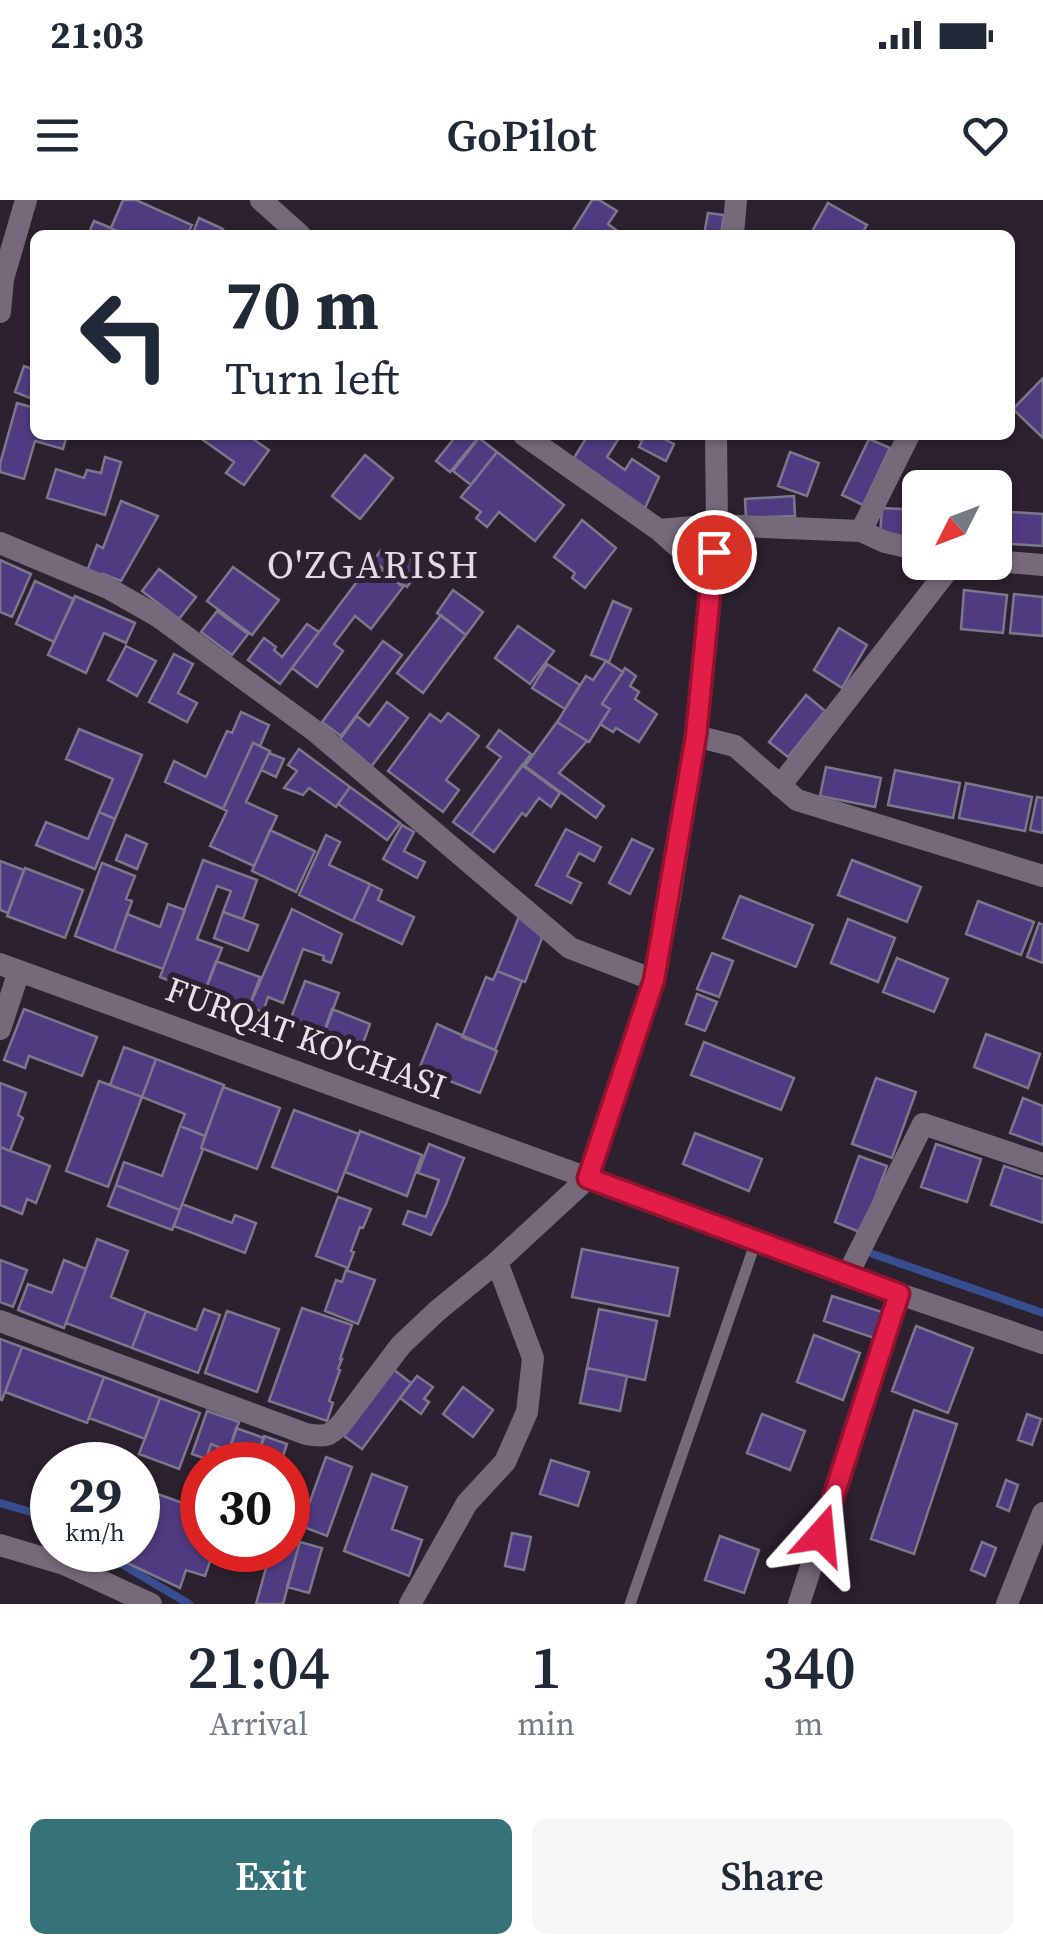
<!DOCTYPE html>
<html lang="en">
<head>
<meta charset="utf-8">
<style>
  :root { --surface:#fff; --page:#f6f6f7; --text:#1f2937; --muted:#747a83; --accent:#367379 }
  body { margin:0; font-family:"Source Serif 4",serif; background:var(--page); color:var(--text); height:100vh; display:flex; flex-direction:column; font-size:38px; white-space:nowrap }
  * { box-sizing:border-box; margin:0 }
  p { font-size:32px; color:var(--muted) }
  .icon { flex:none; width:55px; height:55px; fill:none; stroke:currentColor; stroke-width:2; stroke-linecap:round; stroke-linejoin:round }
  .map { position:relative; height:1404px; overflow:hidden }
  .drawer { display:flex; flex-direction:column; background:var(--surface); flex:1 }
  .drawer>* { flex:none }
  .banner { position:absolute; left:30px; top:30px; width:985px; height:210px; border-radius:15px; box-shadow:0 2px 8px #0004; background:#fff; color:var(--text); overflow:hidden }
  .needle { width:65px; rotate:228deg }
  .tools { position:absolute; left:902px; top:270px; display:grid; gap:20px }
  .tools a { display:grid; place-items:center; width:110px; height:110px; border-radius:15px; background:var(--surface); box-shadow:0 2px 8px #0004; font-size:50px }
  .speed { position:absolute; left:30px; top:1242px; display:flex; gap:20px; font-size:50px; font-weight:700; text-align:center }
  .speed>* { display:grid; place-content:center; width:130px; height:130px; border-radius:50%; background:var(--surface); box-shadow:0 2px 8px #0004; line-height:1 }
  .speed small { font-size:25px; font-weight:400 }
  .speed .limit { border:15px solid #d22; background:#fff; color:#111 }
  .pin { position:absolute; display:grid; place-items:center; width:85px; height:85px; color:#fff; margin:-42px; border:5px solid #fff; border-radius:50%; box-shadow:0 2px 10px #0007 }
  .me { position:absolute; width:110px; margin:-55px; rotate:18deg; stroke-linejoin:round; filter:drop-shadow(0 0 8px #0008) }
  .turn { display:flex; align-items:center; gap:35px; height:210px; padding:0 30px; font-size:45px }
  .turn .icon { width:130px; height:130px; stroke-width:2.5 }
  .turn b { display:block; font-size:70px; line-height:85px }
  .eta { display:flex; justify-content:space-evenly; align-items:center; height:170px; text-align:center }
  .eta b { font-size:60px; font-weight:600; line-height:70px }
  .action { display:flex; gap:20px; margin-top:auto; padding:20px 30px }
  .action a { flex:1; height:115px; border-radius:15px; background:var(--accent); color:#fff; font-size:40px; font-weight:600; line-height:115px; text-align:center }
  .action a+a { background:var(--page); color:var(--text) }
  .status { display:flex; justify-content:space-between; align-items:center; height:70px; padding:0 50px; background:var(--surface); direction:ltr }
  .status svg { height:28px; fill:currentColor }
  header { display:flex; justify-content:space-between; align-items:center; height:130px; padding:0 30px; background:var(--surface); font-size:45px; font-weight:600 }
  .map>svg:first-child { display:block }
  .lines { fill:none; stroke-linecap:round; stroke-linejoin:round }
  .stream { stroke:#384d8e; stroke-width:8 }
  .building { fill:#4f3c80; stroke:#7b788b; stroke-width:2.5 }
  .service { stroke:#766a7a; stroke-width:11 }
  .minor { stroke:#766a7a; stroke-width:22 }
  .route-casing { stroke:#92132f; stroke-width:25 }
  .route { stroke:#e11d48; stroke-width:18 }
  .labels { text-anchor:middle; stroke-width:10; stroke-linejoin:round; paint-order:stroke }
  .street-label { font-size:35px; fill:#e8e1ea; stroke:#2c212e }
  .neighbourhood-label { font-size:38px; letter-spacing:2.5px; fill:#e6d8ea; stroke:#2c212e }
</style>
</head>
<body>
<div class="status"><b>21:03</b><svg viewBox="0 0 49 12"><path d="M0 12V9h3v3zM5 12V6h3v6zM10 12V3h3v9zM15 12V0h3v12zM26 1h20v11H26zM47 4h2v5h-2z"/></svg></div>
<header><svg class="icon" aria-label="menu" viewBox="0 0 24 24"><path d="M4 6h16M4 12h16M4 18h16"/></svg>GoPilot<svg class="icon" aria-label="heart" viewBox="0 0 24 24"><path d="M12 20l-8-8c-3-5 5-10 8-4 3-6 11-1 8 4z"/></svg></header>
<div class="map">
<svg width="1043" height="1404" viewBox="0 0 1043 1404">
  <rect width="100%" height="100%" fill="#2c212e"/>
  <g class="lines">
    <path class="stream" d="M873 1054 1043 1113
      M0 1303 35 1313 52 1323
      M98 1350 189 1404"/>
  </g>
  <path class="building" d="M123 0H136L192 25 187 35H126L111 28Z
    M592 0H599L617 11 608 24 623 35H570Z
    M828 3 867 25 861 35H810Z
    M708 13 724 15 721 35H704Z
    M199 18 223 29 221 35H192Z
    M94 21 111 28 126 35H88Z
    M24 166 35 170V200L15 192Z
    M1043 178V238L1013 209Z
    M17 203 35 208V235H67L63 249 35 241 24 279 0 272V264Z
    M196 235H247L269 250 244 285 226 273 234 262Z
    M457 235H472L477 239 450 272 436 261Z
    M588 235H621L607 257 625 270 632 259 659 277 645 308 574 258Z
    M630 235H656L674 244 666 261 639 247 642 241Z
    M479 238 497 252 471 285 453 271Z
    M869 239 890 248 863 305 842 295Z
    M497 252 564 305 535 341 499 312 487 327 476 318 481 312 461 297Z
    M790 252 819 263 807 296 778 286Z
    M365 255 393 278 360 319 332 296Z
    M105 257 121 262 105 315 47 298 56 269 84 278 87 270 101 273Z
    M794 296 795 316 746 318 745 299Z
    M121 301 158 316 121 381 103 374 102 377 87 371 97 345 103 348Z
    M882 308 920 310V338L880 336Z
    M995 311 1043 314V346L995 343Z
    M582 320 616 348 585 388 572 378 575 373 554 357Z
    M381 350 392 359 395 354 404 360 407 357 421 368 407 387 373 361Z
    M0 360 31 374 12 417 0 412Z
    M371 363 403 387 371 429 355 416 334 444 343 451 317 487 292 468Z
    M233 367 279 400 252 435 207 401Z
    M159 369 196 397 179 419 142 391Z
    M35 381 74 399 54 442 16 424Z
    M453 390 483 412 466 435 437 413Z
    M964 390 1007 395 1003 433 961 429Z
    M1014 394 1043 397V436L1010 433Z
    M75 396 135 423 126 443 104 433 86 473 48 455Z
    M613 401 631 409 609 462 591 455Z
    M217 411 248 434 232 455 201 432Z
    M441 415 466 435 423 493 397 473Z
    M307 424 319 432 280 484 248 460 264 438 276 447 274 450 282 457Z
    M518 426 554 451 530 484 495 458Z
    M839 428 867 445 842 488 814 470Z
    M383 441 402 455 341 536 322 522Z
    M126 446 156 461 137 496 108 480Z
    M174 454 193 464 178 493 197 503 187 522 149 502Z
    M606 461 623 472 602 504 610 509 589 542 557 522 586 476 593 480Z
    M547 464 580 485 565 509 532 488Z
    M625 468 636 476 630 486 639 492 635 499 657 514 639 542 616 528 613 532 600 524 610 509 602 504Z
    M806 495 825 511 788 557 769 542Z
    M387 502 408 518 371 567 338 542 357 516 369 526Z
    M241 512 269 525 260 546 253 543 223 609 165 582 174 561 206 577 227 531 232 533Z
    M448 513 479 536 446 580 459 590 443 612 388 571 430 514 441 522Z
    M557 522 587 541 559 573 604 606 596 618 525 566Z
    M79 529 142 555 115 619 99 612 113 579 66 559Z
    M499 530 531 554 471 635 453 622 501 557 487 547Z
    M253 543 270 551 246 602 277 616 254 666 210 646 227 611 223 609Z
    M299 549 350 587 336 607 309 588 303 595 284 588 297 571 288 565Z
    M269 553 284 559 276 577 261 570Z
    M522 565 560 593 551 607 539 598 526 616 522 613 494 652 471 635Z
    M826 567 881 578 875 607 820 596Z
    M895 570 960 583 953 618 888 605Z
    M966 583 1032 597 1025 631 959 618Z
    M350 587 400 623 387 640 338 604Z
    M1037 597 1043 598V633L1030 630Z
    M99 612 115 619 95 669 36 645 46 622 88 639Z
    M402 625 414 632 404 651 425 662 417 678 383 659Z
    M566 629 601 647 594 661 579 653 567 676 581 683 571 703 536 685Z
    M270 630 315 651 296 692 252 671Z
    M126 635 147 644 137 669 116 660Z
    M326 635 340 642 329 665 370 684 353 721 299 695Z
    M632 639 653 649 630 694 609 683Z
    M203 660 257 680 243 719 223 712 231 691 217 686 197 739 222 748 204 794 160 777Z
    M852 660 921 687 907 722 838 695Z
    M0 661 24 670 8 713 0 710Z
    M102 663 135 676 126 699 132 701 114 751 75 736Z
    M25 668 83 690 65 738 7 716Z
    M370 684 382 690 378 700 414 717 402 744 353 721Z
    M740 696 813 725 796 767 723 738Z
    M978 701 1034 722 1021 755 966 734Z
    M168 704 185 710 163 769 114 751 127 714 160 727Z
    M292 709 342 734 331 763 323 760 324 756 303 749 283 803 268 797 263 812 249 807Z
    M223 712 258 725 248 751 214 738Z
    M520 714 544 733 525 782 497 771Z
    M848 719 895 738 878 782 831 763Z
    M1039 723 1043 725V763L1027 757Z
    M712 753 733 761 719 797 697 789Z
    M897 758 948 779 934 812 883 792Z
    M216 761 260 777 249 807 205 790Z
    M497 771 522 781 495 850 462 837 486 777 493 780Z
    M305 781 339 793 323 836 289 823Z
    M697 794 717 802 705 831 686 824Z
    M24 809 97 837 82 876 29 856 25 868 4 860Z
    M332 809 370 824 360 852 322 838Z
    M437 824 497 851 480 893 419 869Z
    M986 834 1040 854 1028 888 974 867Z
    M704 842 794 878 781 910 691 875Z
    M124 847 156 859 142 897 110 885Z
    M156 859 224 885 205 936 180 926 185 914 142 897Z
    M876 878 916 892 892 958 852 944Z
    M99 881 142 897 108 987 66 971Z
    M0 883 26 893 18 915 23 918 10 951 0 947Z
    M223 887 280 908 257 969 201 948Z
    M1023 898 1043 906V945L1010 933Z
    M294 910 359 934 337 992 272 967Z
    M180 926 205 936 201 948 203 949 180 1010 116 985 124 962 162 976Z
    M360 931 422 955 407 996 345 972Z
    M695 933 762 959 749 991 683 964Z
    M429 944 464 958 446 1004 431 1035 403 1024 408 1011 426 1017 439 980 418 973Z
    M936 944 981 959 967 1002 921 987Z
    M0 947 50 966 36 1003 27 999 22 1014 0 1005Z
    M859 956 887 966 862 1033 835 1022Z
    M1004 966 1043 979V1023L991 1005Z
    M116 985 180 1010 172 1030 108 1006Z
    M338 997 371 1009 363 1028 360 1027 351 1051 354 1052 348 1068 316 1056Z
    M182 1004 232 1023 235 1015 256 1023 245 1053 174 1026Z
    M97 1039 128 1051 111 1097 146 1111 132 1148 66 1123Z
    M582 1049 678 1068 669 1116 572 1097Z
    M0 1060 27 1070 13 1107 0 1102Z
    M64 1060 86 1069 64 1128 18 1110 28 1084 52 1093Z
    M346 1070 375 1080 358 1124 325 1111 336 1080 342 1082Z
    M832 1096 882 1112 874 1138 824 1121Z
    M302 1108 352 1125 340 1159H342L338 1169 340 1170 329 1201 333 1203 327 1221 269 1201Z
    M204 1109 220 1115 198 1173 132 1148 146 1111 196 1130Z
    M599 1109 657 1121 645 1180 587 1168Z
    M227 1111 279 1129 257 1192 205 1173Z
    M916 1126 973 1148 948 1213 892 1191Z
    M814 1135 860 1153 843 1200 797 1182Z
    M0 1139 22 1147 2 1200 0 1199Z
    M22 1147 104 1177 87 1223 5 1192Z
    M587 1168 627 1176 620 1211 580 1203Z
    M393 1169 411 1183 362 1249 344 1236Z
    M417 1176 433 1187 424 1199 429 1202 421 1214 400 1198Z
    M104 1177 160 1198 145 1239 89 1218Z
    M463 1187 493 1210 473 1237 443 1214Z
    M160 1198 200 1213 179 1269 139 1254Z
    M914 1210 957 1224 914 1354 871 1339Z
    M207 1211 239 1222 229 1251 211 1244 206 1259 192 1254Z
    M762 1214 805 1231 790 1270 747 1253Z
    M1027 1214 1041 1219 1032 1245 1018 1240Z
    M236 1228 264 1238 254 1265H202V1310L188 1304 203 1258 206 1259 211 1244 229 1251Z
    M264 1236 287 1244 280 1265H254Z
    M84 1249 127 1265H78Z
    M326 1257 352 1267 327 1336 301 1326Z
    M551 1260 589 1272 578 1306 540 1294Z
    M372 1274 407 1287 392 1329 422 1340 409 1376 344 1351Z
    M1006 1280 1018 1285 1009 1311 997 1306Z
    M138 1287 202 1310V1350H214L205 1376 186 1370 180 1388 106 1353 107 1350H138Z
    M512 1333 531 1337 524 1370 505 1366Z
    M720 1336 759 1350 744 1393 705 1380Z
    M288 1339 300 1342 283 1404H256L271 1350H288Z
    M300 1342 322 1348 309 1393 287 1387Z
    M982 1342 996 1348 985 1376 971 1370Z"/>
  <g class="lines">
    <path class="service" d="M630 1404 756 1041"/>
    <path class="minor" d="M261 0 300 35
      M733 35 736 0
      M0 112 3 79 26 0
      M524 235 659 330 717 325 861 331 885 342 920 350
      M659 330 712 377
      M861 331 909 235
      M0 343 108 388 159 417 315 531 570 748 654 780
      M995 361 1043 365
      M696 536 735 546 797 600 1043 676
      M780 586 954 362
      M0 764 588 978 847 1076 1043 1143
      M0 829 19 771
      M847 1076 923 924 1043 964
      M0 1121 306 1234C325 1237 329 1237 342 1223L401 1145 437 1111 497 1062 588 978 654 780 670 698 696 536 717 325 716 235
      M0 1345 64 1364 151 1404
      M410 1404 467 1303 505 1262 527 1212 533 1158 497 1062
      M799 1404 899 1094
      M1007 1404 1043 1313"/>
  </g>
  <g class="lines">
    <g class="route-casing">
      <path id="route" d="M714 352 696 536 654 780 588 978 899 1094 821 1335"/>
    </g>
    <use href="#route" class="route"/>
  </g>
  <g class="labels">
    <g class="street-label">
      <text transform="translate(306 838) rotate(20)" y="12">FURQAT KO'CHASI</text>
    </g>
    <g class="neighbourhood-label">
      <text x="374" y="378">O'ZGARISH</text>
    </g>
  </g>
</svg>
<div class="tools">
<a><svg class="needle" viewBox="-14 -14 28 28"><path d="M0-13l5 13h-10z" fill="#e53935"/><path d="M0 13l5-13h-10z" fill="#747a83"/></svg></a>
</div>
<div class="speed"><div>29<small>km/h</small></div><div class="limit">30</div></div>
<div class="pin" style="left:714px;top:352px;background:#d93025"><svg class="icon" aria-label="arrive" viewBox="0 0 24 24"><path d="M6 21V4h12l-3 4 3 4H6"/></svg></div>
<svg class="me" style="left:821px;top:1335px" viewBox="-20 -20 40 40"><path d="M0-17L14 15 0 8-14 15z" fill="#e11d48" stroke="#fff" stroke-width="4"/></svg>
<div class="banner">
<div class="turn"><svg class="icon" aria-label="left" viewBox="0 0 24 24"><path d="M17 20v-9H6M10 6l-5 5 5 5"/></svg><div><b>70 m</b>Turn left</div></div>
</div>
</div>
<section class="drawer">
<div class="eta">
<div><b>21:04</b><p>Arrival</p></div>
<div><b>1</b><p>min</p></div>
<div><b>340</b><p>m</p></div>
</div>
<div class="action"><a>Exit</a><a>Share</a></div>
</section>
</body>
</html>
